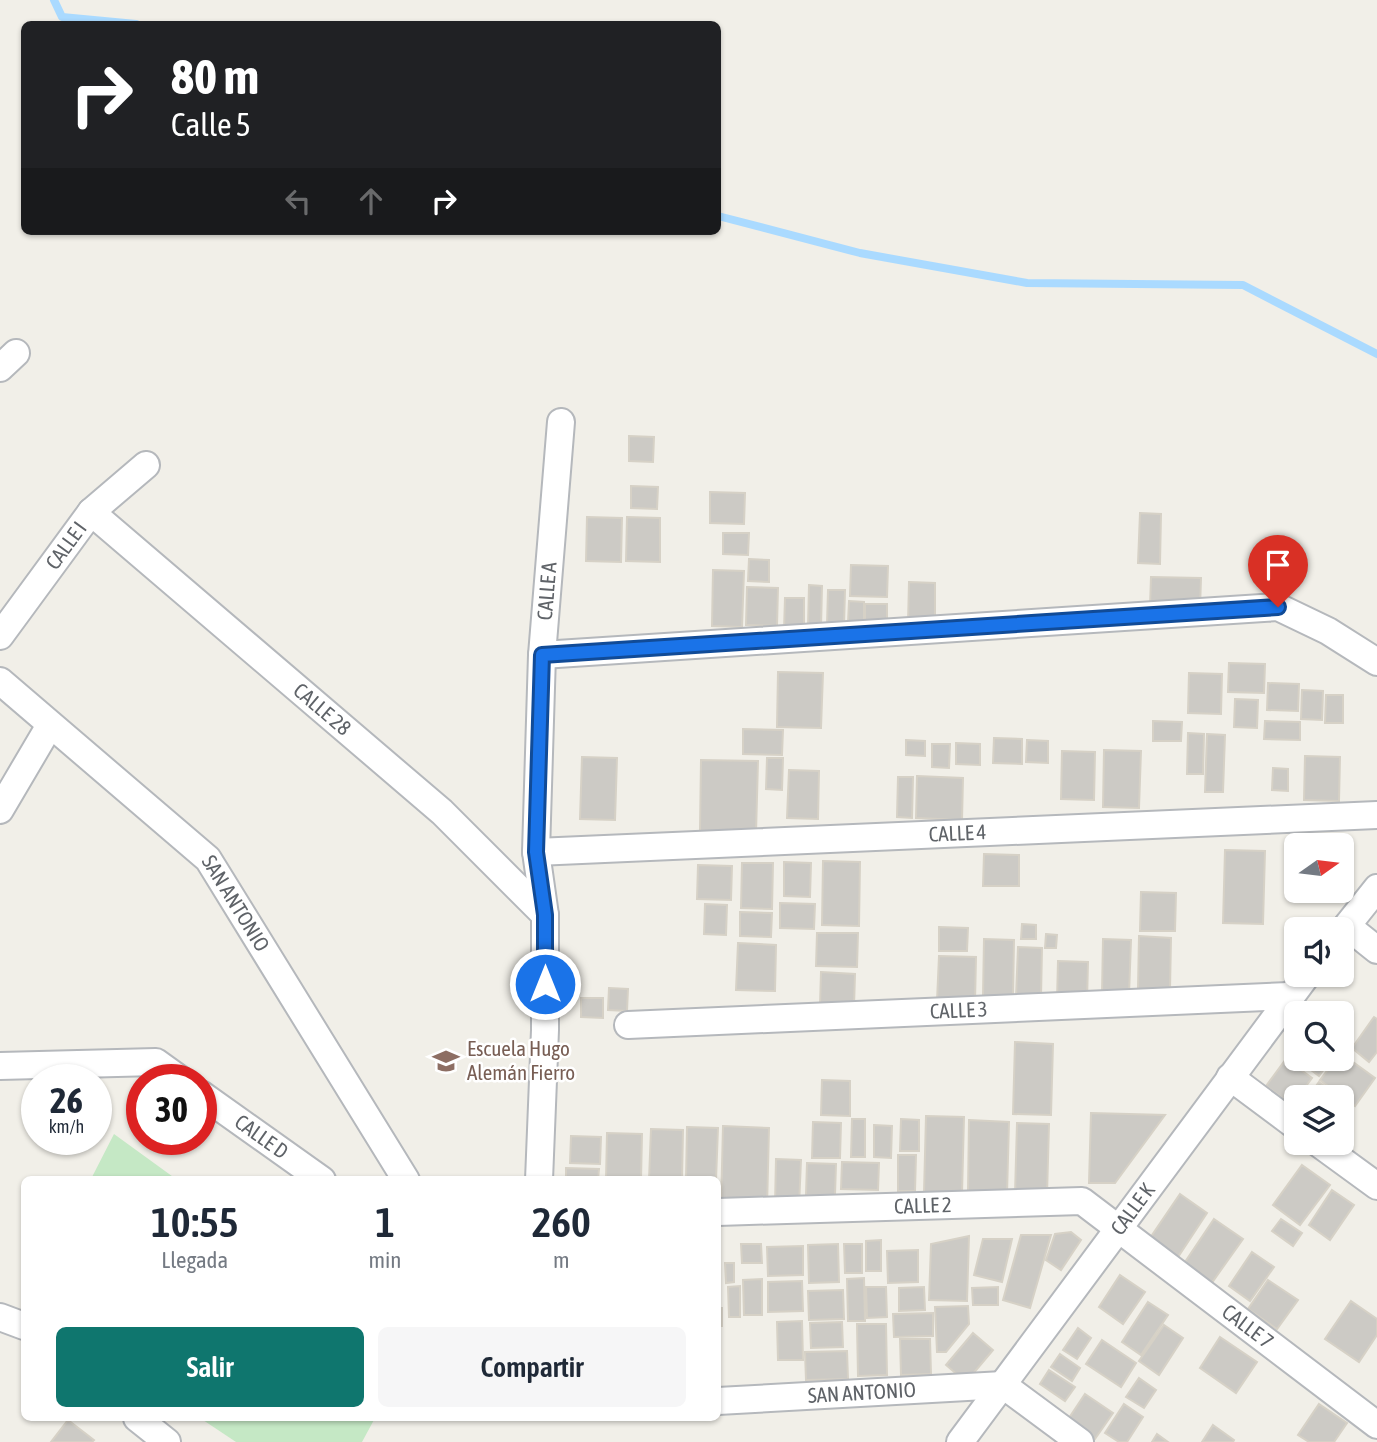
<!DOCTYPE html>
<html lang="es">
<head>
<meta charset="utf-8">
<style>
  :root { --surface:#fff; --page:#f6f6f7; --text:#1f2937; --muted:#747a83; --accent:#0f766e }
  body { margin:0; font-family:"Asap Condensed",sans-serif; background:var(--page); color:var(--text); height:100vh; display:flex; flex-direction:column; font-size:26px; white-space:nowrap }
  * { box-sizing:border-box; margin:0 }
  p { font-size:23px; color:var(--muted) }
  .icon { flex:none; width:38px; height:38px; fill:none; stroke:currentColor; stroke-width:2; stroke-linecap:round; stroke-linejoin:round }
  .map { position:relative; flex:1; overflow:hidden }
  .sheet { position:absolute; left:21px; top:1176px; width:700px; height:245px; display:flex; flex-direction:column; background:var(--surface); border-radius:10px; box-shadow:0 2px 5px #0004 }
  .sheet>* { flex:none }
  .banner { position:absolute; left:21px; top:21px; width:700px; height:214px; border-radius:10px; box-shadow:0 2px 5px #0004; background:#202124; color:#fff; overflow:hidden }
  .needle { width:46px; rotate:76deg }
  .tools { position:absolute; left:1284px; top:833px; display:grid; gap:14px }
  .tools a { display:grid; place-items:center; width:70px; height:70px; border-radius:10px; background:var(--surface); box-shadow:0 2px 5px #0004; font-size:35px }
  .speed { position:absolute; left:21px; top:1064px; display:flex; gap:14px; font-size:35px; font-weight:700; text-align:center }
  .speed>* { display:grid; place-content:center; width:91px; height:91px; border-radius:50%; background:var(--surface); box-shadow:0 2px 5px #0004; line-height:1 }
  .speed small { font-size:18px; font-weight:400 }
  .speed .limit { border:10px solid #d22; background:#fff; color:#111 }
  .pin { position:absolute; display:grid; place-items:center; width:60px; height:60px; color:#fff; margin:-72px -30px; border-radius:50% 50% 50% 0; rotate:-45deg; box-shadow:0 0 7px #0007 }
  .pin .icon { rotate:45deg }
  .me { position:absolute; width:77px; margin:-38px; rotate:0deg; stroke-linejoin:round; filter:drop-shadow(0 0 5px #0008) }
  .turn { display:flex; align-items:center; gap:24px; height:147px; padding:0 35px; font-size:32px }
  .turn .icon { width:91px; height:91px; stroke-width:2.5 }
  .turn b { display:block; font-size:49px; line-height:60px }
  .lanes { display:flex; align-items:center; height:66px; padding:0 35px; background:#0003; justify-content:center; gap:35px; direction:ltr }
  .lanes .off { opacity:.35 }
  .eta { display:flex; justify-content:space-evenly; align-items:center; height:119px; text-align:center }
  .eta b { font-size:42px; font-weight:600; line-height:49px }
  .cta { display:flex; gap:14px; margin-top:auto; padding:14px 35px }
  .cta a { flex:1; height:80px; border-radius:10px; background:var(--accent); color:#fff; font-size:28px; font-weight:600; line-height:80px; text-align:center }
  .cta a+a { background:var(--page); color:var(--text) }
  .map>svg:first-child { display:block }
  .green { fill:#c5e8c5 }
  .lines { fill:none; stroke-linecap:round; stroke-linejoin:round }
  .stream { stroke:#aadaff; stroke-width:8 }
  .building { fill:#cccac5; stroke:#d6d1c6; stroke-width:2 }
  .minor-casing { stroke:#b5b8bc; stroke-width:30 }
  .minor { stroke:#fff; stroke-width:26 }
  .route-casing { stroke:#114b97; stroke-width:18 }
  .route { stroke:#1a73e8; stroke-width:12 }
  .labels { text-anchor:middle; stroke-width:5; stroke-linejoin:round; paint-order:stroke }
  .street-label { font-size:21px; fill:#5f6368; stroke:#fff }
  .education-label { font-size:21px; fill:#785e54; stroke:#fff; text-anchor:start }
</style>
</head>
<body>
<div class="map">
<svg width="1377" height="1442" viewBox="0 0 1377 1442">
  <rect width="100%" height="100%" fill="#f1efe8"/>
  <path class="green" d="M114 1134 176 1179H91Z
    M200 1418H375L362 1442H236Z"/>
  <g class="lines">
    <path class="stream" d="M54 0 62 17 136 24
      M718 216 860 253 1027 283 1243 285 1377 354"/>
  </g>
  <path class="building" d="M629 436 654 437 653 462 629 461Z
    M631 486 658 487 657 509 631 508Z
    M710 492 745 493 744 524 710 523Z
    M1140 513 1161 514 1160 564 1138 563Z
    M587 517 622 518 621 562 586 561Z
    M627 517 660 518V562L626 561Z
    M723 533H749L748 555 723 554Z
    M749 559 769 560V582L748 581Z
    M851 565 888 566 887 597 850 596Z
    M713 570 744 571 742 627 712 626Z
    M1151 577 1201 578 1200 609 1150 607Z
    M909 582 935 583V624H908Z
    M809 585 822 586 821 628 808 627Z
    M747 587 778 588 777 626 746 625Z
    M828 590H845L844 626 827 625Z
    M785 598H804V630H784Z
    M849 601 864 602V623H848Z
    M865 604H887V624L865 623Z
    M1229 663 1265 664 1264 693 1228 692Z
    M778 672 823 673 821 728 777 727Z
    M1189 673 1222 674 1221 714 1188 713Z
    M1268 683 1299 684 1298 711 1267 710Z
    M1302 690 1323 691 1322 720 1301 719Z
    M1326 695H1343V723H1325Z
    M1235 699 1258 700 1257 728 1234 727Z
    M1153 721 1182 722 1181 741H1153Z
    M1265 721 1300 722V740L1264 739Z
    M743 729 783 730 782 755 743 754Z
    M1188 733 1204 734 1203 774H1187Z
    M1207 734 1225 735 1223 792H1205Z
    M994 738 1022 739V764L993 763Z
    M906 740 925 741V756L906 755Z
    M1027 740 1048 741V763L1026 762Z
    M956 743 980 744V765L956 764Z
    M932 744H950L949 768 932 767Z
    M1104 750 1141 751 1139 808 1103 807Z
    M1062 751 1095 752 1094 800 1061 799Z
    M1305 756 1340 757 1339 801 1304 800Z
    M582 757 617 758 615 820 580 819Z
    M767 758H783L782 790 766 789Z
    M701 760 758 761 756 833 700 831Z
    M1273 768 1288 769V791L1272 790Z
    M789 770 819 771 818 819 787 818Z
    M917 776 963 778 962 820 916 818Z
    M898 777H913L912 818 897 817Z
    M1225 850 1265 851 1263 924 1223 923Z
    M984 854 1019 855V886H983Z
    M823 861 860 862 859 926 822 925Z
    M784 862 811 863 810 897 784 896Z
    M742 863H773L772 909 741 908Z
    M698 865 732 866 731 900 697 899Z
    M1141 892 1176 893 1175 931H1140Z
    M780 903 815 904 814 929 780 928Z
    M705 904 727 905 726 935 704 934Z
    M740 912 772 913 771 937 740 936Z
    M1022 924 1036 925V939H1021Z
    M939 927 968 928 967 951H939Z
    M817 933H858L857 967 816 966Z
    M1046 934 1057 935 1056 948H1045Z
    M1139 936 1171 938 1170 990 1138 989Z
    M984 939 1014 940 1013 997H983Z
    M1103 939 1131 940 1129 995 1102 994Z
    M738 943 776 945 775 991 736 990Z
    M1018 947 1042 948 1041 998 1016 997Z
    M939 956 976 957 975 1002 937 1001Z
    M1058 961 1088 962 1087 1002 1057 1001Z
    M821 972 855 974 854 1007 820 1006Z
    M609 988 628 989 627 1011 608 1010Z
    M581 998H603V1018L581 1017Z
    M1374 1017 1377 1019V1052L1369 1062 1352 1048Z
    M1015 1042 1053 1044 1051 1115 1013 1114Z
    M1297 1051V1059H1331L1319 1076 1293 1056Z
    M1342 1054 1375 1078 1355 1106 1320 1080 1336 1059H1342Z
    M1286 1059 1312 1078 1292 1105 1266 1086Z
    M822 1080 850 1081V1116L821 1115Z
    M1319 1082 1339 1097H1308Z
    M1342 1100 1350 1105 1342 1115Z
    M1091 1113 1165 1115 1115 1183H1089Z
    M926 1116 964 1117 962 1194 924 1193Z
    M852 1119H865V1157H851Z
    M901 1119 919 1120V1151H900Z
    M969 1120 1009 1122 1007 1194 968 1193Z
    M813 1122 841 1123 840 1158H812Z
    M1017 1123 1049 1124 1047 1195 1015 1194Z
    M874 1125 892 1126 891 1158 874 1157Z
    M723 1126 769 1128 767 1208 721 1207Z
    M687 1127 718 1128 716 1180H686Z
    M651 1129 683 1130 682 1180H649Z
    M607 1133 642 1134 641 1180H606Z
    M571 1136 601 1137 600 1164 570 1163Z
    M898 1155H916L915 1191H898Z
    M776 1159 801 1160 799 1206 775 1205Z
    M842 1162 879 1163 878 1190 841 1189Z
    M807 1163 836 1164 835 1195H806Z
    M1302 1165 1330 1185 1300 1225 1273 1205Z
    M566 1168 599 1169 598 1180H566Z
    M1332 1190 1354 1205 1330 1240 1309 1225Z
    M1180 1194 1207 1213 1176 1260 1148 1241Z
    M1214 1219 1243 1239 1211 1284 1183 1265Z
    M1281 1219 1302 1233 1293 1246 1272 1231Z
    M1071 1232 1081 1240 1061 1270 1046 1260 1055 1234Z
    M1021 1235H1051L1030 1308 1003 1300Z
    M969 1236 967 1301 929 1300 931 1244Z
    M983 1239H1012L1002 1282 974 1275Z
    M881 1240V1271H866V1241Z
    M741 1244H761L762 1263H742Z
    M838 1244 839 1282 809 1283 808 1245Z
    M844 1244H862V1273H845Z
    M803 1246V1275L768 1276 767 1247Z
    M918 1250V1282L888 1283 887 1251Z
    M1252 1252 1274 1267 1250 1301 1229 1286Z
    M725 1263H734V1282L726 1283Z
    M1120 1275 1145 1292 1123 1324 1099 1307Z
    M864 1278 865 1321H848L847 1279Z
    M762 1279V1315H744L743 1280Z
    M1268 1280 1298 1300 1277 1329 1248 1309Z
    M802 1281 803 1311 768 1312V1282Z
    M740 1286V1317H729L728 1287Z
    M866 1287H886L887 1317 867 1318Z
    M924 1287 925 1310 899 1311V1288Z
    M998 1287V1305H973L972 1288Z
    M843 1290 844 1319 809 1320 808 1291Z
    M1351 1301 1377 1319V1335L1359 1362 1325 1339Z
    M1148 1302 1168 1315 1141 1355 1122 1342Z
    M968 1306 969 1324 946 1352H937L935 1307Z
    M718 1308H722V1326H718Z
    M933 1313V1336L894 1337 893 1314Z
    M802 1321 803 1360H778L777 1322Z
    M842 1322 843 1347 811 1348 810 1323Z
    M857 1324H886L887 1375 858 1376Z
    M1164 1325 1183 1338 1159 1375 1139 1361Z
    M1078 1328 1091 1338 1077 1359 1063 1350Z
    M973 1333 993 1350 966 1382 946 1365Z
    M1220 1337 1257 1362 1236 1393 1200 1368Z
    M900 1339H930L931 1374 901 1375Z
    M1102 1340 1136 1363 1121 1387 1086 1364Z
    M847 1351 848 1379 806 1380 805 1352Z
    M1060 1354 1080 1368 1072 1381 1051 1367Z
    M1049 1370 1075 1387 1065 1401 1040 1384Z
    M1139 1378 1156 1390 1144 1408 1126 1397Z
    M1085 1394 1113 1413 1095 1439 1067 1421Z
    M1124 1404 1143 1417 1127 1442H1119L1105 1433Z
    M1319 1404 1347 1423 1334 1442H1309L1298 1435Z
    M68 1420 94 1440 92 1442H51Z
    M1213 1425 1234 1440 1233 1442H1202Z
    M1157 1434 1168 1442H1152Z"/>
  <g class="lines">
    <g class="minor-casing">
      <g id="minor">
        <path d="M0 368 16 353"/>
        <path id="s1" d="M91 512 442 812 545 915"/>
        <path id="s2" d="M0 636 91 512 146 465"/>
        <path d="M542 655 1278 607 1328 631 1377 662"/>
        <path id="s3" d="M0 681 208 859 406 1180"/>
        <path d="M0 810 50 725"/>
        <path id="s4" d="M536 852 1377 815"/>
        <path d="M1347 926 1377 950"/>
        <path d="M1342 932 1377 888"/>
        <path id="s5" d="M628 1025 1289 996"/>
        <path d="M0 1066 156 1062 181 1080"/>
        <path d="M1230 1077 1297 1127"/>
        <path id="s6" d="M201 1094 322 1180"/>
        <path d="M1318 1143 1377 1186"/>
        <path id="s7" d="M539 1180 545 1030V915L536 852 542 655 561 422"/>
        <path id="s8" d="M718 1212 1082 1201 1377 1425"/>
        <path d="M0 1317 24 1326"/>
        <path d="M1003 1385 1080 1442"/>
        <path id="s9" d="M718 1401 1003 1385"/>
        <path d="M137 1418 167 1442"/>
        <path id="s10" d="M960 1442 1307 975"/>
      </g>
    </g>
    <use href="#minor" class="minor"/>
  </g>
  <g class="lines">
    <g class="route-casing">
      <path id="route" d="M545 984V915L536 852 542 655 1278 607"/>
    </g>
    <use href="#route" class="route"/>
  </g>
  <defs>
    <g id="school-bare" transform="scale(2.1)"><path d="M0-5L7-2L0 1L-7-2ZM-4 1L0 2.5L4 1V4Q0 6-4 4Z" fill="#8d6e63" stroke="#fff" stroke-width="2.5" paint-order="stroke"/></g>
  </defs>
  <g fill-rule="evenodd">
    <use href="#school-bare" x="446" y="1061"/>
  </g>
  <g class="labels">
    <g class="street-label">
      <text dy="7" stroke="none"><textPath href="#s2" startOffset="112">CALLE I</textPath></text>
      <text dy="7" stroke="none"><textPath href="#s7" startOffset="590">CALLE A</textPath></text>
      <text dy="7" stroke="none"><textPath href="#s1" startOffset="304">CALLE 28</textPath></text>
      <text dy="7" stroke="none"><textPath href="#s4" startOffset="422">CALLE 4</textPath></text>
      <text dy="7" stroke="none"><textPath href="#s3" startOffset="326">SAN ANTONIO</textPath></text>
      <text dy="7" stroke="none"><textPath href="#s5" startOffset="331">CALLE 3</textPath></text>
      <text dy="7" stroke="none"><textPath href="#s6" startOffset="74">CALLE D</textPath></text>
      <text dy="7" stroke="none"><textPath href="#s8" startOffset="205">CALLE 2</textPath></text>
      <text dy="7" stroke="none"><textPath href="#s10" startOffset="290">CALLE K</textPath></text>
      <text dy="7" stroke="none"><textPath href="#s8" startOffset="572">CALLE 7</textPath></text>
      <text dy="7" stroke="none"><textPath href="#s9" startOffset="144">SAN ANTONIO</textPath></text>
    </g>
    <g class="education-label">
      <text x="467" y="1056">Escuela Hugo<tspan x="467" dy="24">Alemán Fierro</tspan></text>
    </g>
  </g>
</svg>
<div class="tools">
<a><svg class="needle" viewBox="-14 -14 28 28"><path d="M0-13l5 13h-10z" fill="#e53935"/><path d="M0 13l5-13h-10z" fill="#747a83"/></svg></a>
<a><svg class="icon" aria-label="sound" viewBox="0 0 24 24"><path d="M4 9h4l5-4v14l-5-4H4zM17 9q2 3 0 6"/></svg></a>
<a><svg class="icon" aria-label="search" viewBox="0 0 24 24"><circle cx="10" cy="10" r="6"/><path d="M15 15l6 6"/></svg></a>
<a><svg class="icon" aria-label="layers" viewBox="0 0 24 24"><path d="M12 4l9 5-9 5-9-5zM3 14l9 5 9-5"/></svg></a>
</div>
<div class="speed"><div>26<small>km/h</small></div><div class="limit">30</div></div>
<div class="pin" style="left:1278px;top:607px;background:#d93025"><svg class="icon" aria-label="arrive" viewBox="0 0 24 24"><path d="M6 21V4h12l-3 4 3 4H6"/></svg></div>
<svg class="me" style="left:545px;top:984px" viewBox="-20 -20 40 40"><circle r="17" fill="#1a73e8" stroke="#fff" stroke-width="3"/><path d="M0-11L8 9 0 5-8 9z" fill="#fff"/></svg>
<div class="banner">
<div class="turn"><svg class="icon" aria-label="right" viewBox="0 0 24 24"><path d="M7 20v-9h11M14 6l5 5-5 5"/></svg><div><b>80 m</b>Calle 5</div></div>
<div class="lanes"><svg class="icon off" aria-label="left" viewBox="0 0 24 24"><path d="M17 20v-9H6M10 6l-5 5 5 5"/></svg><svg class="icon off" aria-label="ahead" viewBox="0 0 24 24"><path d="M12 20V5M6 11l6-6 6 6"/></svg><svg class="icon" aria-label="right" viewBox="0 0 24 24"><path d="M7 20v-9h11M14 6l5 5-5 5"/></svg></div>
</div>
<section class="sheet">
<div class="eta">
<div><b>10:55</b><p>Llegada</p></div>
<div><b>1</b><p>min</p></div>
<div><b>260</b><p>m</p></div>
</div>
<div class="cta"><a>Salir</a><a>Compartir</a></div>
</section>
</div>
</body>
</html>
